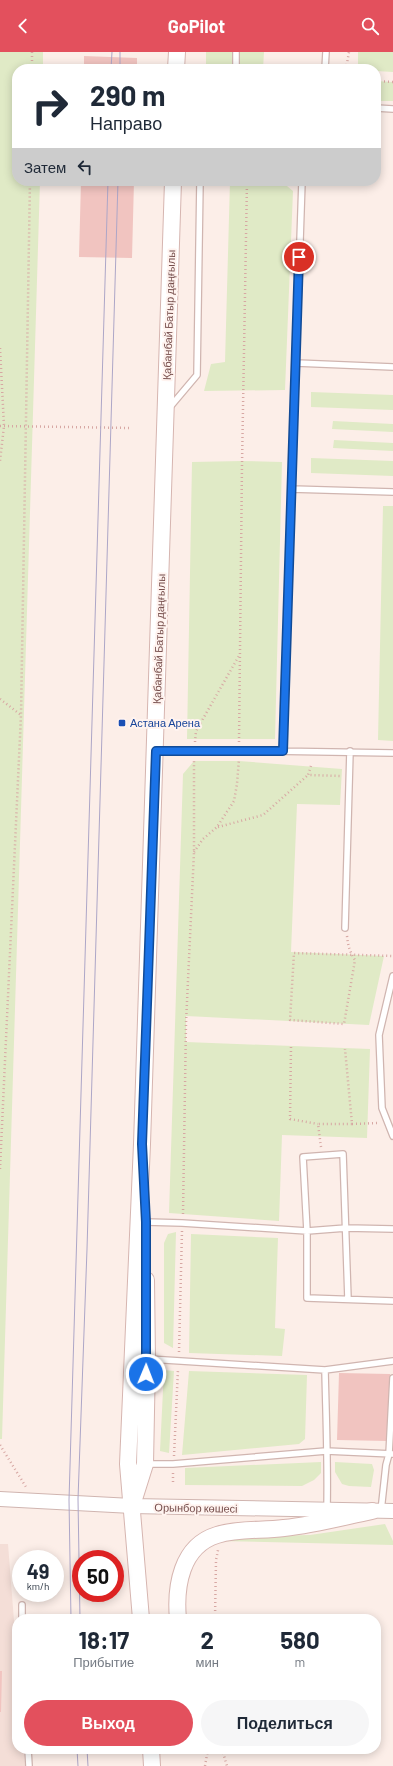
<!DOCTYPE html>
<html lang="ru">
<head>
<meta charset="utf-8">
<style>
  :root { --surface:#fff; --page:#f6f6f7; --text:#1f2937; --muted:#747a83; --accent:#e3505d }
  body { margin:0; font-family:Barlow,sans-serif; background:var(--page); color:var(--text); height:100vh; display:flex; flex-direction:column; font-size:15px; white-space:nowrap }
  * { box-sizing:border-box; margin:0 }
  p { font-size:13px; color:var(--muted) }
  .icon { flex:none; width:22px; height:22px; fill:none; stroke:currentColor; stroke-width:2; stroke-linecap:round; stroke-linejoin:round }
  .map { position:relative; flex:1; overflow:hidden }
  .details { position:absolute; left:12px; top:1562px; width:369px; height:140px; display:flex; flex-direction:column; background:var(--surface); border-radius:16px; box-shadow:0 2px 10px #0003 }
  .details>* { flex:none }
  .hud { position:absolute; left:12px; top:12px; width:369px; height:122px; border-radius:16px; box-shadow:0 2px 10px #0003; background:#fff; color:var(--text); overflow:hidden }
  .speed { position:absolute; left:12px; top:1498px; display:flex; gap:8px; font-size:20px; font-weight:700; text-align:center }
  .speed>* { display:grid; place-content:center; width:52px; height:52px; border-radius:50%; background:var(--surface); box-shadow:0 2px 10px #0003; line-height:1 }
  .speed small { font-size:10px; font-weight:400 }
  .speed .limit { border:6px solid #d22; background:#fff; color:#111 }
  .pin { position:absolute; display:grid; place-items:center; width:34px; height:34px; color:#fff; margin:-17px; border:2px solid #fff; border-radius:50%; box-shadow:0 1px 4px #0007 }
  .me { position:absolute; width:44px; margin:-22px; rotate:1deg; stroke-linejoin:round; filter:drop-shadow(0 0 3px #0008) }
  .turn { display:flex; align-items:center; gap:14px; height:84px; padding:0 12px; font-size:18px }
  .turn .icon { width:52px; height:52px; stroke-width:2.5 }
  .turn b { display:block; font-size:28px; line-height:34px }
  .then { display:flex; align-items:center; height:38px; padding:0 12px; background:#0003; gap:8px; font-size:15px }
  .eta { display:flex; justify-content:space-evenly; align-items:center; height:68px; text-align:center }
  .eta b { font-size:24px; font-weight:700; line-height:28px }
  .action { display:flex; gap:8px; margin-top:auto; padding:8px 12px }
  .action a { flex:1; height:46px; border-radius:24px; background:var(--accent); color:#fff; font-size:16px; font-weight:700; line-height:46px; text-align:center }
  .action a+a { background:var(--page); color:var(--text) }
  header { display:flex; justify-content:space-between; align-items:center; height:52px; padding:0 12px; background:var(--accent); color:#fff; font-size:18px; font-weight:700 }
  .map>svg:first-child { display:block }
  .residential { fill:#f4ded7 }
  .green { fill:#e0eac6 }
  .building { fill:#f1c4c0 }
  .lines { fill:none; stroke-linecap:round; stroke-linejoin:round }
  .service-casing { stroke:#d0b5b0; stroke-width:8 }
  .tertiary-casing { stroke:#d0b5b0; stroke-width:16 }
  .secondary-casing { stroke:#d6b5b0; stroke-width:18 }
  .path { stroke:#d7a7a3; stroke-width:2.5; stroke-dasharray:1 3; stroke-linecap:butt }
  .service { stroke:#fff; stroke-width:5.5 }
  .tertiary { stroke:#fff; stroke-width:14 }
  .secondary { stroke:#fff; stroke-width:16 }
  .tram { stroke:#ada6c7; stroke-width:1 }
  .route-casing { stroke:#114b97; stroke-width:10 }
  .route { stroke:#1a73e8; stroke-width:7 }
  .transit-dot { fill:#1a4fb4; stroke:#fff3ef; stroke-width:1.5 }
  .labels { text-anchor:middle; stroke-width:4; stroke-linejoin:round; paint-order:stroke }
  .street-label { font-size:11px; fill:#764e4c; stroke:#fff3ef }
  .transit-label { font-size:11px; fill:#164399; stroke:#fff3ef; text-anchor:start }
</style>
</head>
<body>
<header><svg class="icon" aria-label="back" viewBox="0 0 24 24"><path d="M15 5l-7 7 7 7"/></svg>GoPilot<svg class="icon" aria-label="search" viewBox="0 0 24 24"><circle cx="10" cy="10" r="6"/><path d="M15 15l6 6"/></svg></header>
<div class="map">
<svg width="393" height="1714" viewBox="0 0 393 1714">
  <rect width="100%" height="100%" fill="#fceee8"/>
  <path class="residential" d="M0 1492H8L17 1607V1697H24L25 1714H0Z"/>
  <path class="green" d="M0 0H43V17H17V129H40L2 1387H0Z
    M206 0H264L263 17H206Z
    M358 0H393V20L376 19V17H358Z
    M376 29 393 30V49H376Z
    M230 129H281L293 139 285 338 204 339 211 312 225 310Z
    M311 340 393 343V358L311 355Z
    M333 369 393 372V380L332 377Z
    M334 388 393 391V399L333 396Z
    M311 406 393 409V424L311 421Z
    M242 409 282 410 275 687H187L192 410Z
    M383 454H393V689L378 688Z
    M194 709H239L342 717 340 753 297 752 291 900 384 904 369 973 186 964V990L370 997 367 1086 282 1083 279 1169 169 1161 183 722Z
    M176 1180 173 1296 164 1291V1191L168 1182Z
    M191 1182 278 1186 275 1276 285 1277 282 1304 189 1301Z
    M164 1318 174 1319 169 1401 160 1399Z
    M189 1319 307 1323 305 1387 299 1392 182 1403Z
    M321 1410V1421L314 1428 302 1434 185 1433V1416Z
    M335 1410 372 1412 374 1418 371 1435 349 1434 342 1432 335 1420Z
    M385 1472 393 1489V1493L219 1489 261 1484 310 1483Z"/>
  <path class="building" d="M84 4 137 6V17H84Z
    M81 129H134L132 206 79 205Z
    M339 1321 390 1322 388 1389 337 1388Z
    M0 1619H2L1 1660H0Z"/>
  <g class="lines">
    <g class="service-casing">
      <path id="service" d="M236 17V0
        M325 17 326 0
        M376 56 393 57
        M296 311 393 315
        M170 355 197 323 200 129
        M291 437 393 440
        M156 699 207 698 393 701
        M283 699 302 129
        M345 876 350 699
        M393 924 379 983 382 1056 393 1084
        M146 1170 182 1171 307 1179 346 1176 393 1177
        M348 1247 343 1102 303 1105 307 1179V1246L393 1249
        M149 1307 325 1318C326 1364 328 1410 327 1457
        M325 1318 393 1309
        M147 1412H173L326 1399 393 1402
        M381 1459 386 1413 389 1402 393 1326
        M22 1553V1567
        M28 1697 29 1714"/>
    </g>
    <g class="tertiary-casing">
      <path id="tertiary" d="M0 1447 132 1454 393 1459"/>
    </g>
    <g class="secondary-casing">
      <path id="secondary" d="M176 17 177 0
        M134 1447 145 1412 147 1307 146 1228
        M141 1567 128 1412 142 1092 173 129
        M178 1567C175 1535 181 1494 217 1483 239 1476 262 1479 284 1476 314 1473 343 1465 372 1459
        M151 1697 152 1714"/>
    </g>
    <path class="path" d="M32 17V0
      M346 17 349 0
      M376 29 393 30
      M0 296 4 374 0 409
      M0 374 132 376
      M0 647 21 663
      M195 690 196 679 240 602
      M239 690 242 413 247 129
      M311 714 308 723 341 724
      M218 775 263 763 308 723
      M194 800 203 787 217 775 234 749 237 732 239 707
      M347 884C348 894 350 900 355 908L344 972 290 968 294 901 393 904
      M291 995 290 1067 318 1072
      M352 1072 378 1071
      M321 1095 318 1072H352L345 997
      M0 1117 21 663 30 129
      M183 1162 186 971 194 800V707
      M179 1300 182 1179
      M0 1393 26 1435
      M174 1404 178 1317
      M173 1430V1421
      M215 1567 216 1508 218 1498
      M222 1697 227 1714
      M205 1714 208 1697"/>
    <use href="#service" class="service"/>
    <use href="#tertiary" class="tertiary"/>
    <use href="#secondary" class="secondary"/>
    <path class="tram" d="M111 17 112 0
      M120 17V0
      M71 1567 69 1448 108 129
      M80 1567 78 1447 87 1197 118 129
      M77 1697 78 1714
      M87 1697 88 1714"/>
  </g>
  <g class="lines">
    <g class="route-casing">
      <path id="route" d="M146 1322V1170L142 1092 156 699H283L299 205"/>
    </g>
    <use href="#route" class="route"/>
  </g>
  <rect class="transit-dot" x="118" y="667" width="8" height="8" rx="2"/>
  <g class="labels">
    <g class="street-label">
      <text transform="translate(169 263) rotate(-88)" y="4">Қабанбай Батыр даңғылы</text>
      <text transform="translate(159 587) rotate(-88)" y="4">Қабанбай Батыр даңғылы</text>
      <text transform="translate(196 1456) rotate(1)" y="4">Орынбор көшесі</text>
    </g>
    <g class="transit-label">
      <text x="130" y="675">Астана Арена</text>
    </g>
  </g>
</svg>
<div class="speed"><div>49<small>km/h</small></div><div class="limit">50</div></div>
<div class="pin" style="left:299px;top:205px;background:#d93025"><svg class="icon" aria-label="arrive" viewBox="0 0 24 24"><path d="M6 21V4h12l-3 4 3 4H6"/></svg></div>
<svg class="me" style="left:146px;top:1322px" viewBox="-20 -20 40 40"><circle r="17" fill="#1a73e8" stroke="#fff" stroke-width="3"/><path d="M0-11L8 9 0 5-8 9z" fill="#fff"/></svg>
<div class="hud">
<div class="turn"><svg class="icon" aria-label="right" viewBox="0 0 24 24"><path d="M7 20v-9h11M14 6l5 5-5 5"/></svg><div><b>290 m</b>Направо</div></div>
<div class="then">Затем<svg class="icon" aria-label="left" viewBox="0 0 24 24"><path d="M17 20v-9H6M10 6l-5 5 5 5"/></svg></div>
</div>
<section class="details">
<div class="eta">
<div><b>18:17</b><p>Прибытие</p></div>
<div><b>2</b><p>мин</p></div>
<div><b>580</b><p>m</p></div>
</div>
<div class="action"><a>Выход</a><a>Поделиться</a></div>
</section>
</div>
</body>
</html>
